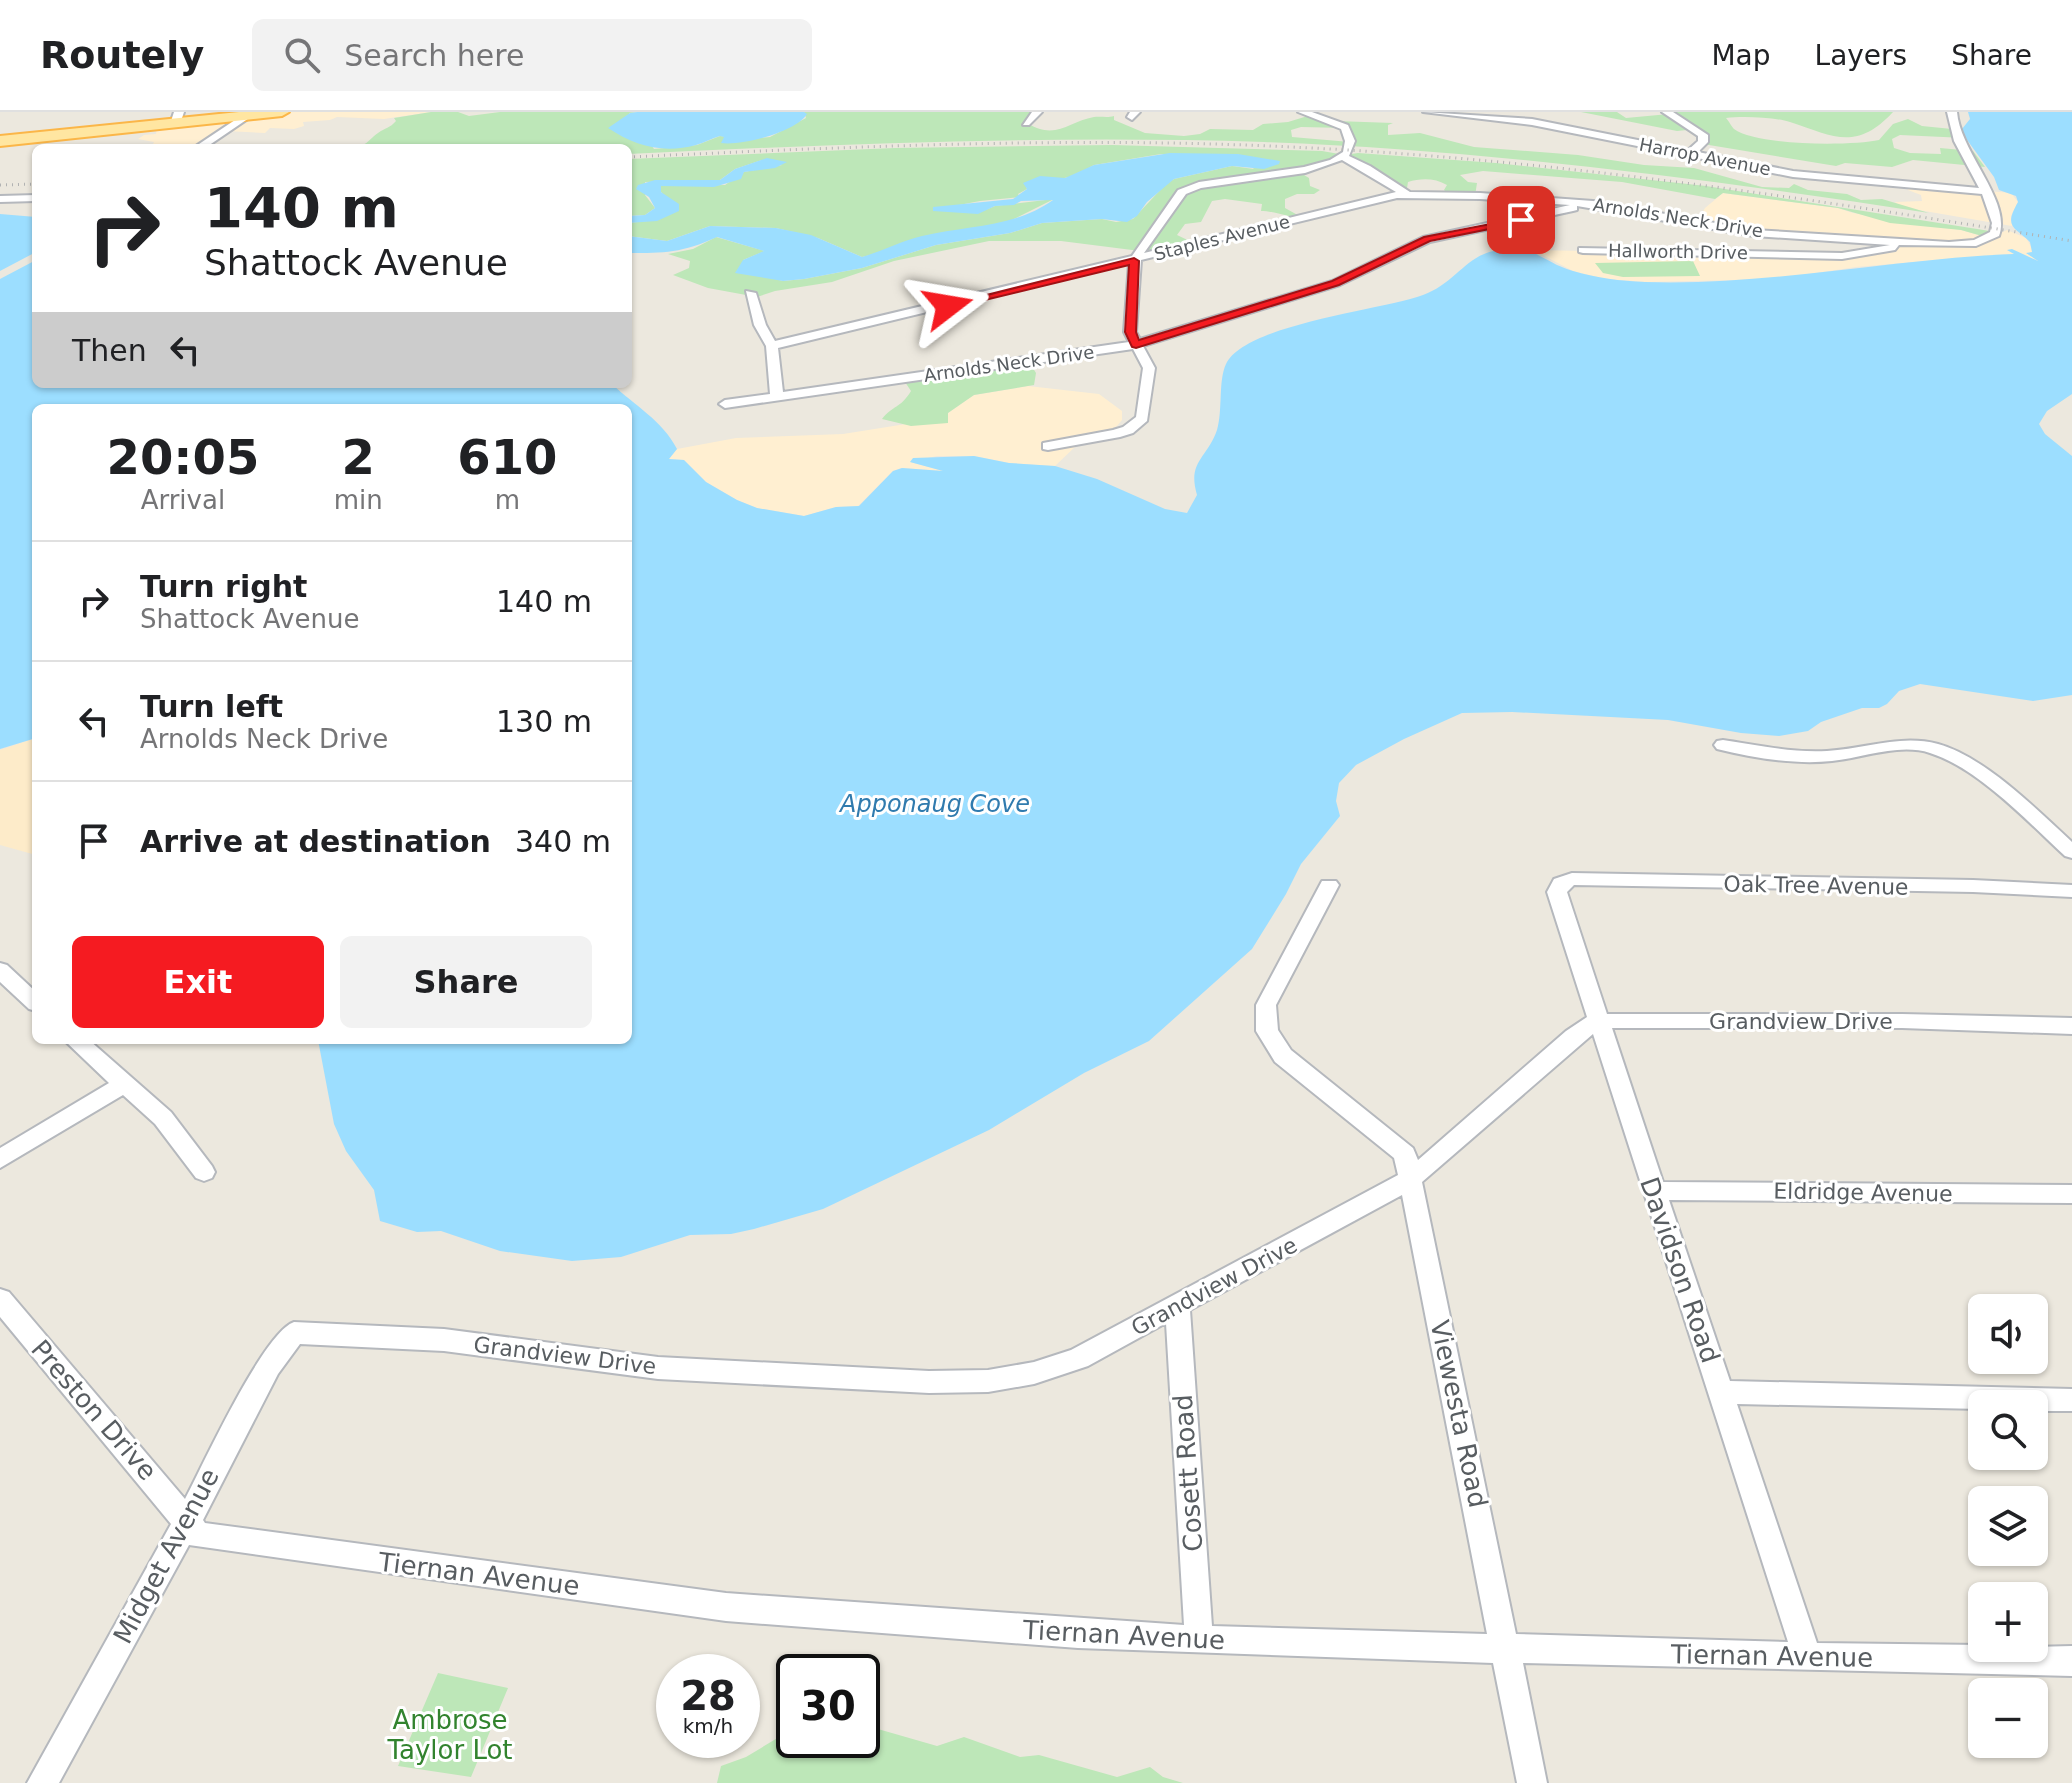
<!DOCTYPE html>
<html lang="en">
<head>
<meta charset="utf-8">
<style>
  :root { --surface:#fff; --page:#f2f2f2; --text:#202124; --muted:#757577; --line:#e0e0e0; --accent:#f51b21 }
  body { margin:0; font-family:"DejaVu Sans",sans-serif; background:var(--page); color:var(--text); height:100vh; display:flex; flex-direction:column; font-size:30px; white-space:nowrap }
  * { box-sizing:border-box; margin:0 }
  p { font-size:26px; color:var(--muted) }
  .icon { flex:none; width:44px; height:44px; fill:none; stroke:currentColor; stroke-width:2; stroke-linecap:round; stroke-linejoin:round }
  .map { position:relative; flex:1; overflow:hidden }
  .sheet { position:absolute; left:32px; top:292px; width:600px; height:640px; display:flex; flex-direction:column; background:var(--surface); border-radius:12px; box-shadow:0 2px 6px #0004 }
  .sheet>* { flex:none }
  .hud { position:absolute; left:32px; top:32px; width:600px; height:244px; border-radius:12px; box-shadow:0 2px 6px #0004; background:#fff; color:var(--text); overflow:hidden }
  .buttons { position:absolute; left:1968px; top:1182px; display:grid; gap:16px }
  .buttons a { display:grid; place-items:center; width:80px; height:80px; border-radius:12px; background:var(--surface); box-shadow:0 2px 6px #0004; font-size:40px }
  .speed { position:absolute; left:656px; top:1542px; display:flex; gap:16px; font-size:40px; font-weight:700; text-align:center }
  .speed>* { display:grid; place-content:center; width:104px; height:104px; border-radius:50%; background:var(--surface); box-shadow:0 2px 6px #0004; line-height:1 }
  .speed small { font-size:20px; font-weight:400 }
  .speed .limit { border:4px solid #111; border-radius:12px; background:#fff; color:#111 }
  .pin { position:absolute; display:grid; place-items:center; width:68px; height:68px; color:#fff; margin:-34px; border-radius:16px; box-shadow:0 4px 12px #0006 }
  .me { position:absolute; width:88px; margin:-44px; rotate:76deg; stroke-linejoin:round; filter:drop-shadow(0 0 6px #0008) }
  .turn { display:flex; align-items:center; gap:28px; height:168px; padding:0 40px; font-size:36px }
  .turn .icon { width:104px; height:104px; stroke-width:2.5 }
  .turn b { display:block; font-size:56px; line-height:68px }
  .then { display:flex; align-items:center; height:76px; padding:0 40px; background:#0003; gap:16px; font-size:30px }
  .eta { display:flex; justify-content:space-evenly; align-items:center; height:136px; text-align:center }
  .eta b { font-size:48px; font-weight:700; line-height:56px }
  .cta { display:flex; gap:16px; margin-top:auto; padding:16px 40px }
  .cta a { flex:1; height:92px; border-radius:12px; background:var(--accent); color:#fff; font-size:32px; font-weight:700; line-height:92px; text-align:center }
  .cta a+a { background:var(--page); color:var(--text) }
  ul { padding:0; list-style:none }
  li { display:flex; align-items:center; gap:24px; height:120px; padding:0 40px; border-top:2px solid var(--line) }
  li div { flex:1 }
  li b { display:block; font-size:30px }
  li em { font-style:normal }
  header { display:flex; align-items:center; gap:48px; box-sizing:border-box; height:112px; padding:0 40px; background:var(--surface); border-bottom:2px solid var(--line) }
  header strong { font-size:38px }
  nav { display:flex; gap:44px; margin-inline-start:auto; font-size:28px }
  .search { width:560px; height:72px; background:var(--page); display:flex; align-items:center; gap:20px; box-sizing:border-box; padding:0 28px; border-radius:12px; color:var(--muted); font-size:30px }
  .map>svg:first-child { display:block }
  .commercial { fill:#ffefd1 }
  .green { fill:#bde7b8; fill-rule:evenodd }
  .sand { fill:#fdebc9 }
  .water { fill:#9cdeff }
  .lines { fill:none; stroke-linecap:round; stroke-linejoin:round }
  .minor-casing { stroke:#b5b8bd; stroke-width:4 }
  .primary-casing { stroke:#fbb648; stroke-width:4 }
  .minor { fill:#fff; fill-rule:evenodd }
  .primary { fill:#ffe6a1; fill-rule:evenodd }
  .rail { stroke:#b1b2b2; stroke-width:3; stroke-dasharray:1 5; stroke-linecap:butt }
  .route { fill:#f51b21; stroke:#9f1215; stroke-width:2 }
  .labels { text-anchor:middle; stroke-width:6; stroke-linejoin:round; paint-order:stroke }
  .far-street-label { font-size:18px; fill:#585d61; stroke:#fff }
  .street-label { font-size:22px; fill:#585d61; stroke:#fff }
  .water-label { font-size:24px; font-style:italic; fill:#307bae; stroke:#fff }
  .near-street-label { font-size:26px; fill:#585d61; stroke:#fff }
  .near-park-label { font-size:26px; fill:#32832e; stroke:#fff }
</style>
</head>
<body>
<header>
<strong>Routely</strong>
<div class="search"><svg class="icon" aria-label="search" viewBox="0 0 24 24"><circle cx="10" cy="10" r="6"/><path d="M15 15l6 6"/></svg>Search here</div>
<nav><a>Map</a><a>Layers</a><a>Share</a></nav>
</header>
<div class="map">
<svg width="2072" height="1671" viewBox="0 0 2072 1671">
  <rect width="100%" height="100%" fill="#ece8de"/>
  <path class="commercial" d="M282 0H431L384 7 337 5 330 8 303 10 304 14 294 17 270 16 265 21 226 19 199 36H151L154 30 138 27 144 23 156 22 157 14Z
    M1906 72 2011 81 2018 90 2011 104 2012 114 1901 95 1895 90 1922 89 1921 83 1908 78Z
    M1723 81 1838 96 1853 101 1961 118 1989 126 2007 118 2026 126 2039 148 2009 142 1856 155 1776 167 1648 170 1605 167 1573 159 1533 138 1856 144 1896 138 1895 130 1759 121 1696 111 1705 96Z
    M1028 274 1099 282 1122 299V308L1117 314 1076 334 1055 354 1009 351 974 344H937L910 350 943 359 902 356 893 359 858 394 836 395 804 404 757 396 737 388 706 370 684 348 669 347 677 337 736 326 843 322 906 312 948 310V301L974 283Z"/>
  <path class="green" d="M431 0H458L469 4 500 0H637L629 1 654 37 697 33 720 24 749 27 770 25 806 6 804 0H1038L1027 11C1056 29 1069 9 1094 5 1101 4 1107 6 1114 4V8L1145 21 1184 24 1200 22 1210 17 1253 18 1263 12 1288 10 1311 3 1336 9 1393 11 1388 13V23L1420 21 1474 35 1578 43 1644 53 1694 56 1762 75 1789 76 1794 72 1808 78 1847 82 1861 88 1882 87 1929 101C1708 67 1487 38 1264 30 1052 23 840 32 628 42V36H354C368 33 368 28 378 21 385 16 390 16 396 9L394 6ZM1301 15 1345 16 1350 30 1292 25 1291 18Z
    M1581 0H1617L1626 6 1669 2 1667 0H1893C1856 40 1833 24 1790 10 1774 5 1742 4 1726 6 1728 8 1732 15 1734 17 1757 34 1851 34 1879 28L1893 12 1908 7 1922 14 1962 18 1965 26 1900 23 1892 27 1894 36 1910 41 1941 42 1940 36 1973 39 1985 55 1913 48 1892 55 1845 51 1836 54 1703 32 1697 17 1677 19Z
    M1112 33 1322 39 1345 43 1358 41 1496 51 1706 74 1996 120 1989 126 1961 118 1890 111 1838 96 1723 81 1715 87 1622 70 1483 59 1460 63 1468 70 1477 71 1475 84 1449 83 1444 78 1447 73C1435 66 1421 66 1408 70L1407 76 1398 77 1343 46 1299 60 1309 66 1310 74 1320 78 1314 82H1297L1285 87V96L1303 106C1293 107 1275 99 1261 99L1262 92 1225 87 1212 89 1201 110 1185 112 1177 123 1198 133 1137 148 1140 139 1061 129H989L894 149 832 170 775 179 757 185 708 176 673 163 689 156 690 149 668 142 693 137 716 125 765 139 743 148 764 164 783 169 804 167 862 156 936 133 1010 121 1042 111 1102 107 1116 110 1133 107 1165 73 1174 67 1232 54 1254 57 1238 42H1161L1094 53 1074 64 1026 74 1027 77 1018 82 1020 85 980 89 933 98 978 101 995 94 1054 87 1008 110 862 145 818 126 776 116 710 114 667 129 628 124V111L657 108 664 84 659 77 661 74 725 73 744 60 782 53 762 48 735 57 720 68 645 70V83L655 96 645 103 628 104V47L895 36Z
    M1693 149 1700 164 1623 165 1603 161 1595 151Z
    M1029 250 1036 261 1034 273 974 283 948 301V311L911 314 882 307C893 293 900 297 911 279L903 267Z
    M438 1561 508 1576 471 1665 398 1654Z
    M871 1615 937 1634 964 1625 1020 1645 1039 1643 1117 1665 1150 1655 1163 1665 1183 1671H717L721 1654 746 1645 794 1616V1628H862V1619Z"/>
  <path class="sand" d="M36 626V743L0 733V638Z"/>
  <path class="water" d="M637 0H804L807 2C796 20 742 34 721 31L724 25 720 24C712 26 704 31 696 33 663 42 635 34 608 16L630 1Z
    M1968 0H2072V282L2047 299 2039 312 2045 322 2072 344V583L2033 589 1920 572 1899 579 1887 592 1879 596H1862L1821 610 1808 619 1779 624 1741 621 1668 608 1512 600 1462 601 1404 627 1356 653 1339 671 1336 689 1340 704 1301 752 1286 782 1252 837 1149 929 1084 961 989 1018 823 1097 754 1117 731 1122 690 1123 621 1145 572 1149 500 1139 441 1119 417 1120 380 1109 374 1078 346 1039 334 1012 318 928H628V296H36V626L0 637V167L36 148V272H612C635 294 662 308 677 337L669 347 684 348 706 370 737 388 757 396 804 404 836 395 859 394 893 359 902 356 943 359 910 350 913 346 974 344 1009 351 1055 354 1097 367 1165 397 1187 401 1197 383C1187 349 1207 347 1217 318 1223 298 1218 269 1226 252 1245 212 1382 198 1423 183 1454 172 1466 144 1494 139 1536 131 1539 149 1573 159 1597 166 1620 169 1645 170 1769 174 1890 147 2014 142L2007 138 2012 137 2038 149 2026 141 2032 140 2030 130C2013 114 2004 115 2018 90L2016 84 1999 78 1994 65 1962 21V17L1970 7Z
    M1170 41 1238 42 1280 49 1279 52 1264 57 1232 54 1174 67 1147 90 1137 104 1127 110 1102 107 1042 111 1010 121 936 133 862 156 804 167 783 169 735 161 743 148 764 139 717 125C682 141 665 141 628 141V124L667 129 710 114 776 116 811 123 862 145C883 139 901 129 922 124 967 113 1014 116 1053 88L1021 89 1014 93 995 94 978 102 933 99V95L1013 87 1027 77 1023 71 1040 64 1065 66 1094 53Z
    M767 46 787 50 775 56 744 60 741 67 714 75 661 74V80L679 92V99L657 109 628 111V104L645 103 655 96 649 85 636 77 638 73 655 68H720L735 57Z
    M0 102 36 105V140L0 159Z"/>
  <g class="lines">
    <g class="minor-casing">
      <path id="minor" d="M174 0H184L180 12 175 15 170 12Z
        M1032 0H1042L1029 13H1023Z
        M1130 0H1140L1132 8 1127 5Z
        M1298 0H1312L1348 13 1355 29 1349 44 1370 54 1410 80 1480 81 1593 89 1754 118 1949 130 1974 128 1990 120 1992 111 1982 82 1793 65 1532 13 1423 0 1532 7 1688 38 1698 29V24L1662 0H1673L1708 23V30L1698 40 1793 59 1979 76 1954 29 1947 0H1957C1960 40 2012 89 1999 124L1976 134 1899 133 1895 138 1842 147 1583 141 1579 140V136L1842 141 1890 133 1754 124 1577 94V98L1573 99 1430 130 1340 173 1143 234 1155 256 1147 309 1133 321 1120 325 1048 338 1043 337V331L1113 318 1123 315 1136 305 1143 256 1133 237 725 296 719 292 725 288 770 282 766 234 754 213 746 179 756 181 766 213 775 229 1132 144 1178 78 1199 70 1304 55 1330 48 1343 40 1345 29 1341 17ZM1342 48 1396 80 1144 141 1186 82 1201 76 1305 61ZM1397 86 1480 87 1570 93 1423 125 1332 169 1140 227 1136 220 1141 148ZM1129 151 1124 220 1129 230 783 280 778 236Z
        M244 2 252 4 205 36H193Z
        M36 83V89L0 90V84Z
        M1723 628C1758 633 1792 641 1827 639 1865 637 1900 622 1938 632 1985 645 2036 697 2072 730V746L2065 744C2028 710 1978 656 1930 641 1899 631 1863 646 1832 649 1795 653 1753 646 1717 637L1714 633 1717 629Z
        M1572 761 1973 768 2072 773V785L1973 780 1574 773 1567 780 1607 902H1902L2072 906V922L1902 916H1612L1663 1070 2072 1073V1091L1669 1088 1730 1269 2072 1277V1299H2034V1292H1982V1297L1737 1292 1817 1531 1982 1533V1536L2072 1534V1564L1523 1551 1547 1671H1517L1493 1551 1078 1536 726 1509 189 1433 59 1671H27L171 1412 0 1205V1177L9 1180 185 1387C203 1353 263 1221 294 1210L444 1217 658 1245 929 1259 988 1258 1034 1250 1071 1238 1398 1063 1394 1046 1275 950 1256 919V893L1322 769H1336L1339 773 1276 893 1278 918 1291 938 1413 1036 1418 1048 1566 919 1587 905 1547 780 1554 767ZM1593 922 1788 1530 1516 1522 1422 1070ZM1402 1083 1487 1522 1212 1514 1190 1198ZM1166 1211 1184 1513 726 1481 205 1411 203 1408 278 1262 300 1232 444 1239 658 1267 929 1281 988 1280 1034 1272 1088 1254Z
        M0 851 7 853 36 880V899L29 897 0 870Z
        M64 928H89L171 1000 212 1054 215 1060 212 1066 204 1069 196 1066 155 1012 123 983 0 1056V1036L109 971Z"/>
    </g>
    <g class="primary-casing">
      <path id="primary" d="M239 0H289L282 4 0 34V24Z"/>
    </g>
    <use href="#minor" class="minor"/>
    <use href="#primary" class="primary"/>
    <path class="rail" d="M628 45C849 35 1070 24 1291 35 1553 47 1813 87 2072 129
      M0 73 36 72"/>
  </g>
  <path class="route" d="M1521 106 1524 110 1430 129 1339 173 1136 236 1132 235 1125 220 1129 153 948 197 943 194 1134 146 1139 149 1136 220 1139 228 1332 169 1424 125Z"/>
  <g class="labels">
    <g class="far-street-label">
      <text transform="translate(1705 45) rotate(11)" y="6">Harrop Avenue</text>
      <text transform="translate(1678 106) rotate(9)" y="6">Arnolds Neck Drive</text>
      <text transform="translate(1222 126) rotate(-14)" y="6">Staples Avenue</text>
      <text transform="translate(1678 140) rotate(1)" y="6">Hallworth Drive</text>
      <text transform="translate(1009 252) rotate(-8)" y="6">Arnolds Neck Drive</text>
    </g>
    <g class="street-label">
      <text transform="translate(1816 773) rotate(1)" y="8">Oak Tree Avenue</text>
      <text x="1801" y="917">Grandview Drive</text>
      <text transform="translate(1863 1080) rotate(1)" y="8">Eldridge Avenue</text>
      <text transform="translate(1214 1174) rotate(-28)" y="8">Grandview Drive</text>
      <text transform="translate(565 1243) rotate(7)" y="8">Grandview Drive</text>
    </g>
    <g class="water-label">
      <text x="935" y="700">Apponaug Cove</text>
    </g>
    <g class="near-street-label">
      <text transform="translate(1680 1158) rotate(71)" y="9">Davidson Road</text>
      <text transform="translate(94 1298) rotate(49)" y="9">Preston Drive</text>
      <text transform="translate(1459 1302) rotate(78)" y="9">Viewesta Road</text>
      <text transform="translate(1188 1361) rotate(-94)" y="9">Cosett Road</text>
      <text transform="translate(166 1444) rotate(-62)" y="9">Midget Avenue</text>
      <text transform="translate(479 1462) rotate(7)" y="9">Tiernan Avenue</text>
      <text transform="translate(1124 1523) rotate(3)" y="9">Tiernan Avenue</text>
      <text transform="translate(1772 1544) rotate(1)" y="9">Tiernan Avenue</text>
    </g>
    <g class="near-park-label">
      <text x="450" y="1617">Ambrose<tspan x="450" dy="30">Taylor Lot</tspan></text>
    </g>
  </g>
</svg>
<div class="buttons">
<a><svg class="icon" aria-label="sound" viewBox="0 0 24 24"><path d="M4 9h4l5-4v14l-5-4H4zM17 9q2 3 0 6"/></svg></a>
<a><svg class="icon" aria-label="search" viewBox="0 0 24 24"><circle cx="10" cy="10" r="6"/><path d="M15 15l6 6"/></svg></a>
<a><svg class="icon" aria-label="layers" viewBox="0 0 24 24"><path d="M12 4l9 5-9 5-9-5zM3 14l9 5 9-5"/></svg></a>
<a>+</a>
<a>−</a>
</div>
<div class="speed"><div>28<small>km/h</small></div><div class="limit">30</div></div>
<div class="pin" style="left:1521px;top:108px;background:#d93025"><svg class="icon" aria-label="arrive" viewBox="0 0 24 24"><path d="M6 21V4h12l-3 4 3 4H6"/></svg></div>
<svg class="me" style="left:948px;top:194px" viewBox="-20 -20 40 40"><path d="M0-17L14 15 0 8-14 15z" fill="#f51b21" stroke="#fff" stroke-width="4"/></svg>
<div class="hud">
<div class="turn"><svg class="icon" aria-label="right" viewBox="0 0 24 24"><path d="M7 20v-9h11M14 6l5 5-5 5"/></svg><div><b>140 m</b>Shattock Avenue</div></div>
<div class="then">Then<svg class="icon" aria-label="left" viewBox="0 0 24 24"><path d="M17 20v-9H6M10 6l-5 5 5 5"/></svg></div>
</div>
<section class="sheet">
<div class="eta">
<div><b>20:05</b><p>Arrival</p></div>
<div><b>2</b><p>min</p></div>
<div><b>610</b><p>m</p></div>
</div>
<ul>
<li><svg class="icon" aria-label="right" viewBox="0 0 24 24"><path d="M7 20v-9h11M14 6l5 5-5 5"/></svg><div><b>Turn right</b><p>Shattock Avenue</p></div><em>140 m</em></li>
<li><svg class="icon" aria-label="left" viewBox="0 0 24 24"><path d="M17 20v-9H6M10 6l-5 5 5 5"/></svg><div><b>Turn left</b><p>Arnolds Neck Drive</p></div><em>130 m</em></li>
<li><svg class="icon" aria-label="arrive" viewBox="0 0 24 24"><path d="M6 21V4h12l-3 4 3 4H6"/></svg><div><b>Arrive at destination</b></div><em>340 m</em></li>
</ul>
<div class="cta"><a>Exit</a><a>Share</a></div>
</section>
</div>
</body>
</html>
